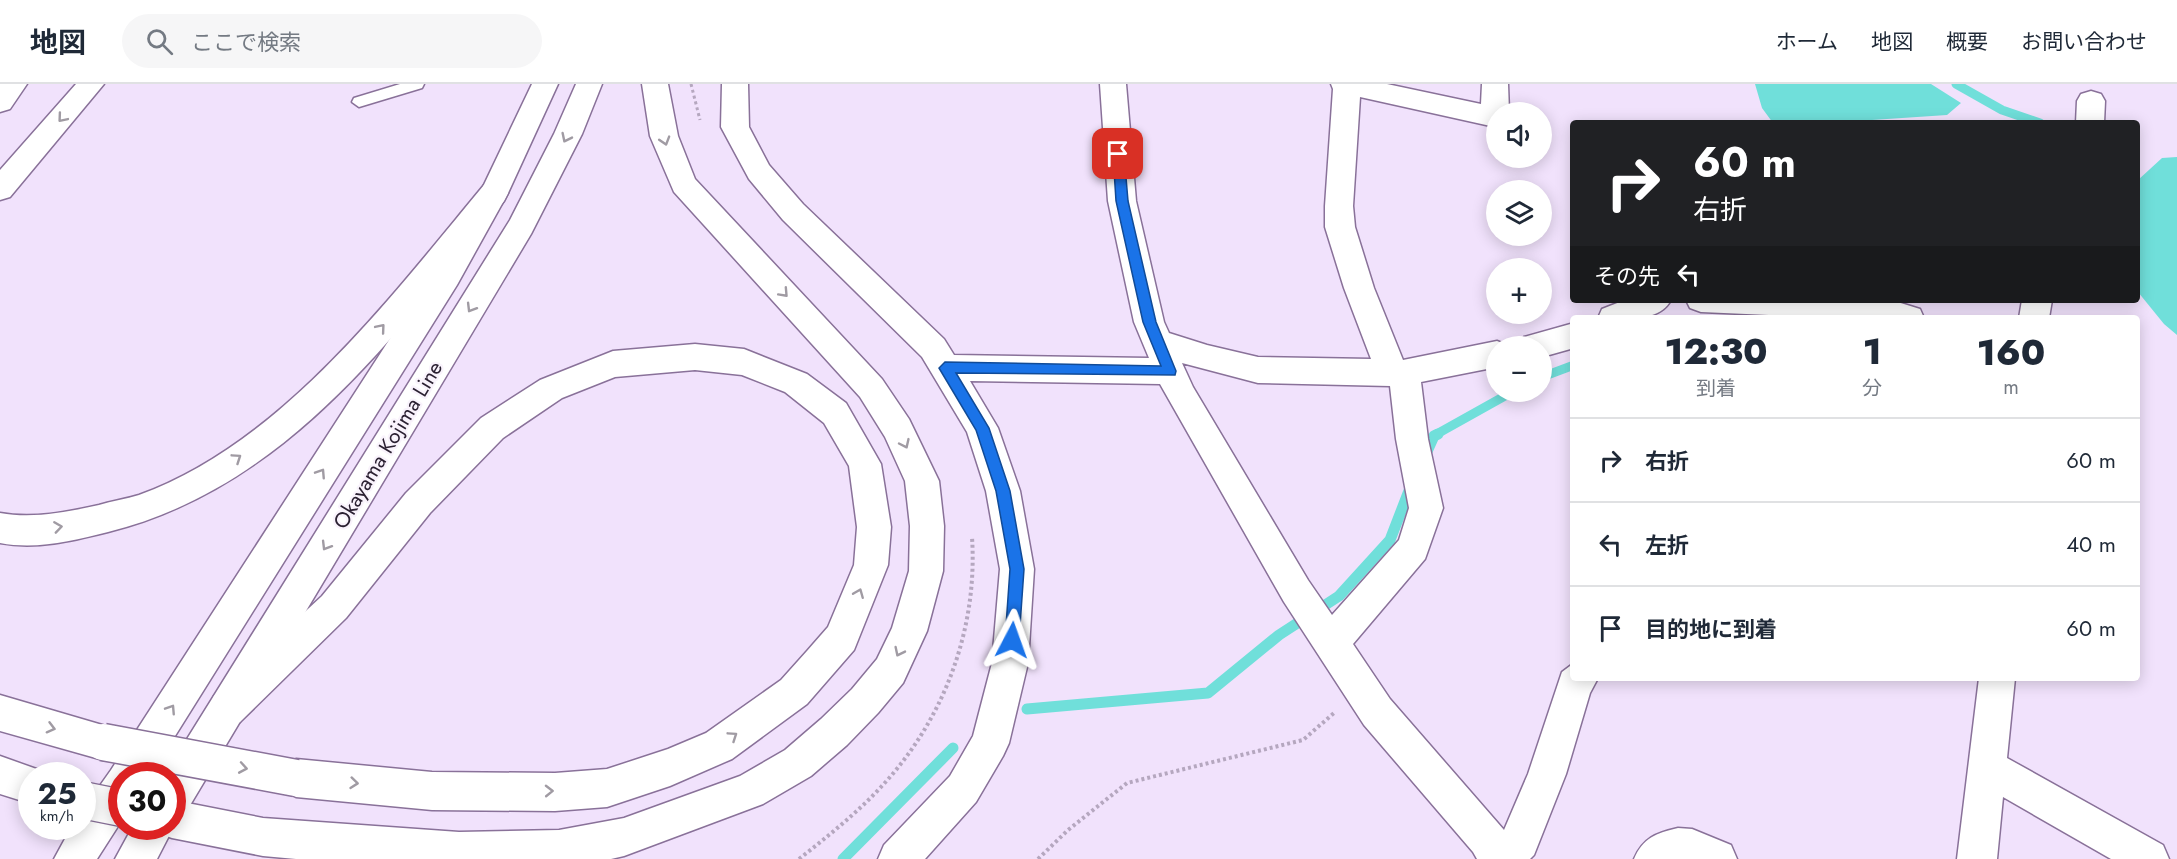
<!DOCTYPE html>
<html lang="ja">
<head>
<meta charset="utf-8">
<style>
  :root { --surface:#fff; --page:#f6f6f7; --text:#1f2937; --muted:#747a83; --line:#e0e1e3 }
  body { margin:0; font-family:Jost,"Noto Sans JP",sans-serif; background:var(--page); color:var(--text); height:100vh; display:flex; flex-direction:column; font-size:22px; white-space:nowrap }
  * { box-sizing:border-box; margin:0 }
  p { font-size:20px; color:var(--muted) }
  .icon { flex:none; width:33px; height:33px; fill:none; stroke:currentColor; stroke-width:2; stroke-linecap:round; stroke-linejoin:round }
  .map { position:relative; flex:1; overflow:hidden }
  .sheet { position:absolute; left:1570px; top:231px; width:570px; height:366px; display:flex; flex-direction:column; background:var(--surface); border-radius:6px; box-shadow:0 3px 15px #0003 }
  .sheet>* { flex:none }
  .guide { position:absolute; left:1570px; top:36px; width:570px; height:183px; border-radius:6px; box-shadow:0 3px 15px #0003; background:#202124; color:#fff; overflow:hidden }
  .tools { position:absolute; left:1486px; top:18px; display:grid; gap:12px }
  .tools a { display:grid; place-items:center; width:66px; height:66px; border-radius:50%; background:var(--surface); box-shadow:0 3px 15px #0003; font-size:30px }
  .speed { position:absolute; left:18px; top:678px; display:flex; gap:12px; font-size:30px; font-weight:700; text-align:center }
  .speed>* { display:grid; place-content:center; width:78px; height:78px; border-radius:50%; background:var(--surface); box-shadow:0 3px 15px #0003; line-height:1 }
  .speed small { font-size:15px; font-weight:400 }
  .speed .limit { border:9px solid #d22; background:#fff; color:#111 }
  .pin { position:absolute; display:grid; place-items:center; width:51px; height:51px; color:#fff; margin:-26px; border-radius:12px; box-shadow:0 3px 9px #0006 }
  .me { position:absolute; width:66px; margin:-33px; rotate:4deg; stroke-linejoin:round; filter:drop-shadow(0 0 4px #0008) }
  .turn { display:flex; align-items:center; gap:21px; height:126px; padding:0 24px; font-size:27px }
  .turn .icon { width:78px; height:78px; stroke-width:2.5 }
  .turn b { display:block; font-size:42px; line-height:51px }
  .then { display:flex; align-items:center; height:57px; padding:0 24px; background:#0003; gap:12px; font-size:22px }
  .eta { display:flex; justify-content:space-evenly; align-items:center; height:102px; text-align:center }
  .eta b { font-size:36px; font-weight:800; line-height:42px }
  ul { padding:0; list-style:none }
  li { display:flex; align-items:center; gap:18px; height:84px; padding:0 24px; border-top:2px solid var(--line) }
  li div { flex:1 }
  li b { display:block; font-size:22px }
  li em { font-style:normal }
  header { display:flex; align-items:center; gap:36px; box-sizing:border-box; height:84px; padding:0 30px; background:var(--surface); border-bottom:2px solid var(--line) }
  header strong { font-size:28px }
  nav { display:flex; gap:33px; margin-inline-start:auto; font-size:21px }
  .search { width:420px; height:54px; background:var(--page); display:flex; align-items:center; gap:15px; box-sizing:border-box; padding:0 21px; border-radius:33px; color:var(--muted); font-size:22px }
  .map>svg:first-child { display:block }
  .water { fill:#70dfda }
  .lines { fill:none; stroke-linecap:round; stroke-linejoin:round }
  .stream-far1 { stroke:#70dfda; stroke-width:9 }
  .stream { stroke:#70dfda; stroke-width:11 }
  .service-casing { stroke:#897199; stroke-width:3 }
  .minor-casing { stroke:#897199; stroke-width:3 }
  .primary-casing { stroke:#897199; stroke-width:3 }
  .motorway-casing { stroke:#897199; stroke-width:3 }
  .path-far1 { stroke:#b5a7bf; stroke-width:3; stroke-dasharray:3 3; stroke-linecap:butt }
  .path { stroke:#b5a7bf; stroke-width:4; stroke-dasharray:3 3; stroke-linecap:butt }
  .service { fill:#fff; fill-rule:evenodd }
  .minor { fill:#fff; fill-rule:evenodd }
  .primary { fill:#fff; fill-rule:evenodd }
  .motorway { fill:#fff; fill-rule:evenodd }
  .motorway-bridge-casing { stroke:#897199; stroke-width:39; stroke-linecap:butt }
  .motorway-bridge { stroke:#fff; stroke-width:36 }
  .oneway { stroke:#a09ba3 }
  .route { fill:#1a73e8; stroke:#114b97; stroke-width:1.5 }
  .labels { text-anchor:middle; stroke-width:4.5; stroke-linejoin:round; paint-order:stroke }
  .street-label { font-size:21px; fill:#2b2132; stroke:#f9f3fc }
</style>
</head>
<body>
<header>
<strong>地図</strong>
<div class="search"><svg class="icon" aria-label="search" viewBox="0 0 24 24"><circle cx="10" cy="10" r="6"/><path d="M15 15l6 6"/></svg>ここで検索</div>
<nav><a>ホーム</a><a>地図</a><a>概要</a><a>お問い合わせ</a></nav>
</header>
<div class="map">
<svg width="2177" height="775" viewBox="0 0 2177 775">
  <rect width="100%" height="100%" fill="#f1e2fc"/>
  <path class="water" d="M1755 0H1931L1961 19 1947 31 1827 39H1773L1762 24Z
    M2177 73V251L2164 240 2138 208V96L2162 74Z"/>
  <g class="lines">
    <path class="stream-far1" d="M1956 0 2002 26 2040 39
      M1542 293 1574 281
      M1435 351 1512 308"/>
    <path class="stream" d="M1424 374 1434 352 1438 350
      M1027 625 1208 609 1279 551 1339 512 1390 456 1412 399
      M843 775 953 664"/>
    <g class="service-casing">
      <path id="service" d="M400 0H424L422 4 359 23 352 18 354 14Z"/>
    </g>
    <g class="minor-casing">
      <path id="minor" d="M722 0H748L749 43 769 81 803 120 944 255 954 271 1149 274 1134 238 1108 117 1100 0H1126L1136 117 1164 238 1169 249 1207 261 1258 273 1371 275 1344 204 1325 143V122L1333 5 1331 0H1387L1481 20 1482 0H1508L1509 28H1497V42L1495 43 1360 13 1353 122 1355 143 1374 204 1403 276 1497 257 1509 262H1497V283L1421 298 1428 355 1443 424 1425 475 1353 560 1390 615 1504 746 1528 690 1562 588 1574 579V594H1598L1590 609 1566 690 1534 771 1530 775H1477L1473 768 1364 641 1284 518 1160 300 970 297 998 344 1020 407 1034 485 1028 579 1009 659 1003 672 976 718 925 775H878L884 761 950 692 973 652 992 579 1000 485 986 407 967 348 922 273 783 136 749 95 721 43ZM1182 279 1258 299 1390 302 1396 355 1409 424 1399 456 1332 531 1308 496 1193 303Z
        M2091 7 2101 10 2105 17 2104 39H2076L2077 17 2081 10Z
        M1625 216H1671C1658 240 1621 234 1598 234L1602 225Z
        M1686 216H1891L1920 225 1924 234H1833L1701 228 1690 224Z
        M2022 216H2052L2049 234H2019Z
        M1574 239V264L1542 273V262H1520L1524 253Z
        M1979 594H2015L2007 674 2163 761 2169 775H2111L2003 713 1997 775H1957Z
        M1678 744 1692 745 1731 761 1737 775H1634C1643 754 1656 749 1678 744Z"/>
    </g>
    <g class="primary-casing">
      <path id="primary" d="M532 0H558L508 109 457 201 150 692H122V736L97 775H54L72 742H82V727L111 686 435 185 481 107Z
        M576 0H602L582 50 531 150 186 728 172 733V692H164L510 136 554 50Z
        M172 738 174 742 157 775H115L133 742H172Z"/>
    </g>
    <g class="motorway-casing">
      <path id="motorway" d="M0 0H27L10 25 0 28Z
        M76 0H104L10 113 0 116V86Z
        M642 0H668L678 52 695 95 882 295 909 335 939 397 944 442 943 487 927 547 903 599 878 629 847 661 811 692 763 720 624 772 611 775H296L263 772 172 754 158 749 156 742H172V716L263 734 459 748 559 746 624 734 740 692 785 666 821 635 852 605 877 575 892 544 909 487 910 442 905 397 885 353 860 313 674 108 650 52Z
        M494 98 504 101 508 109 504 117C394 252 286 404 108 448 72 457 36 466 0 459V429C33 435 67 428 99 421 112 417 126 415 139 411 281 360 390 214 484 101Z
        M695 260 744 265 807 290 846 319 881 380 891 443 888 481 854 566 807 620 732 675 670 702 607 723 555 727 432 726 296 713 283 707 277 694 283 681 296 675 432 688 555 689 607 685 668 665 706 649 781 596 807 567 828 543 854 481 857 443 849 382 824 339 785 308 742 291 695 286 615 293 562 314 503 354 430 429 346 534 240 638 227 643 214 638 209 625 214 612 322 512 406 409 481 334 540 296 613 267Z
        M0 611 116 645 122 658 116 671 103 676 0 647Z
        M0 672 45 688 47 692H32V720L0 710Z"/>
    </g>
    <path class="path-far1" d="M691 0 700 36"/>
    <path class="path" d="M799 775C828 752 856 730 881 703 944 636 978 545 972 453
      M1038 775 1068 746 1127 699 1303 656 1334 629"/>
    <use href="#service" class="service"/>
    <use href="#minor" class="minor"/>
    <use href="#primary" class="primary"/>
    <use href="#motorway" class="motorway"/>
    <g class="motorway-bridge-casing">
      <path id="motorway-bridge" d="M103 658 296 694
        M82 716 122 724"/>
    </g>
    <use href="#motorway-bridge" class="motorway-bridge"/>
  </g>
  <defs><path id="oneway-chevron" d="M-2-3.5L2.5 0L-2 3.5" fill="none" stroke-width="1.6" stroke-linecap="round" stroke-linejoin="round" transform="scale(1.5)"/></defs>
  <g class="oneway">
    <use href="#oneway-chevron" transform="translate(62 34) rotate(130)"/>
    <use href="#oneway-chevron" transform="translate(566 54) rotate(116)"/>
    <use href="#oneway-chevron" transform="translate(665 57) rotate(73)"/>
    <use href="#oneway-chevron" transform="translate(784 209) rotate(47)"/>
    <use href="#oneway-chevron" transform="translate(471 224) rotate(121)"/>
    <use href="#oneway-chevron" transform="translate(381 244) rotate(-50)"/>
    <use href="#oneway-chevron" transform="translate(905 360) rotate(65)"/>
    <use href="#oneway-chevron" transform="translate(237 374) rotate(-34)"/>
    <use href="#oneway-chevron" transform="translate(321 389) rotate(-57)"/>
    <use href="#oneway-chevron" transform="translate(58 443) rotate(-8)"/>
    <use href="#oneway-chevron" transform="translate(326 462) rotate(121)"/>
    <use href="#oneway-chevron" transform="translate(859 509) rotate(-68)"/>
    <use href="#oneway-chevron" transform="translate(899 568) rotate(116)"/>
    <use href="#oneway-chevron" transform="translate(171 625) rotate(-57)"/>
    <use href="#oneway-chevron" transform="translate(51 644) rotate(15)"/>
    <use href="#oneway-chevron" transform="translate(733 652) rotate(-34)"/>
    <use href="#oneway-chevron" transform="translate(243 684) rotate(10)"/>
    <use href="#oneway-chevron" transform="translate(354 699) rotate(6)"/>
    <use href="#oneway-chevron" transform="translate(549 707) rotate(-1)"/>
  </g>
  <path class="route" d="M1118 66 1124 70 1128 117 1156 238 1176 287 1175 291 956 289 989 344 1010 407 1024 485 1019 556 1017 560 1012 563 1007 560 1005 556 1010 485 996 407 976 346 939 284 945 278 1161 282 1143 238 1116 117 1113 70Z"/>
  <g class="labels">
    <g class="street-label">
      <text transform="translate(388 361) rotate(-59)" y="7">Okayama Kojima Line</text>
    </g>
  </g>
</svg>
<div class="tools">
<a><svg class="icon" aria-label="sound" viewBox="0 0 24 24"><path d="M4 9h4l5-4v14l-5-4H4zM17 9q2 3 0 6"/></svg></a>
<a><svg class="icon" aria-label="layers" viewBox="0 0 24 24"><path d="M12 4l9 5-9 5-9-5zM3 14l9 5 9-5"/></svg></a>
<a>+</a>
<a>−</a>
</div>
<div class="speed"><div>25<small>km/h</small></div><div class="limit">30</div></div>
<div class="pin" style="left:1118px;top:70px;background:#d93025"><svg class="icon" aria-label="arrive" viewBox="0 0 24 24"><path d="M6 21V4h12l-3 4 3 4H6"/></svg></div>
<svg class="me" style="left:1012px;top:556px" viewBox="-20 -20 40 40"><path d="M0-17L14 15 0 8-14 15z" fill="#1a73e8" stroke="#fff" stroke-width="4"/></svg>
<div class="guide">
<div class="turn"><svg class="icon" aria-label="right" viewBox="0 0 24 24"><path d="M7 20v-9h11M14 6l5 5-5 5"/></svg><div><b>60 m</b>右折</div></div>
<div class="then">その先<svg class="icon" aria-label="left" viewBox="0 0 24 24"><path d="M17 20v-9H6M10 6l-5 5 5 5"/></svg></div>
</div>
<section class="sheet">
<div class="eta">
<div><b>12:30</b><p>到着</p></div>
<div><b>1</b><p>分</p></div>
<div><b>160</b><p>m</p></div>
</div>
<ul>
<li><svg class="icon" aria-label="right" viewBox="0 0 24 24"><path d="M7 20v-9h11M14 6l5 5-5 5"/></svg><div><b>右折</b></div><em>60 m</em></li>
<li><svg class="icon" aria-label="left" viewBox="0 0 24 24"><path d="M17 20v-9H6M10 6l-5 5 5 5"/></svg><div><b>左折</b></div><em>40 m</em></li>
<li><svg class="icon" aria-label="arrive" viewBox="0 0 24 24"><path d="M6 21V4h12l-3 4 3 4H6"/></svg><div><b>目的地に到着</b></div><em>60 m</em></li>
</ul>
</section>
</div>
</body>
</html>
